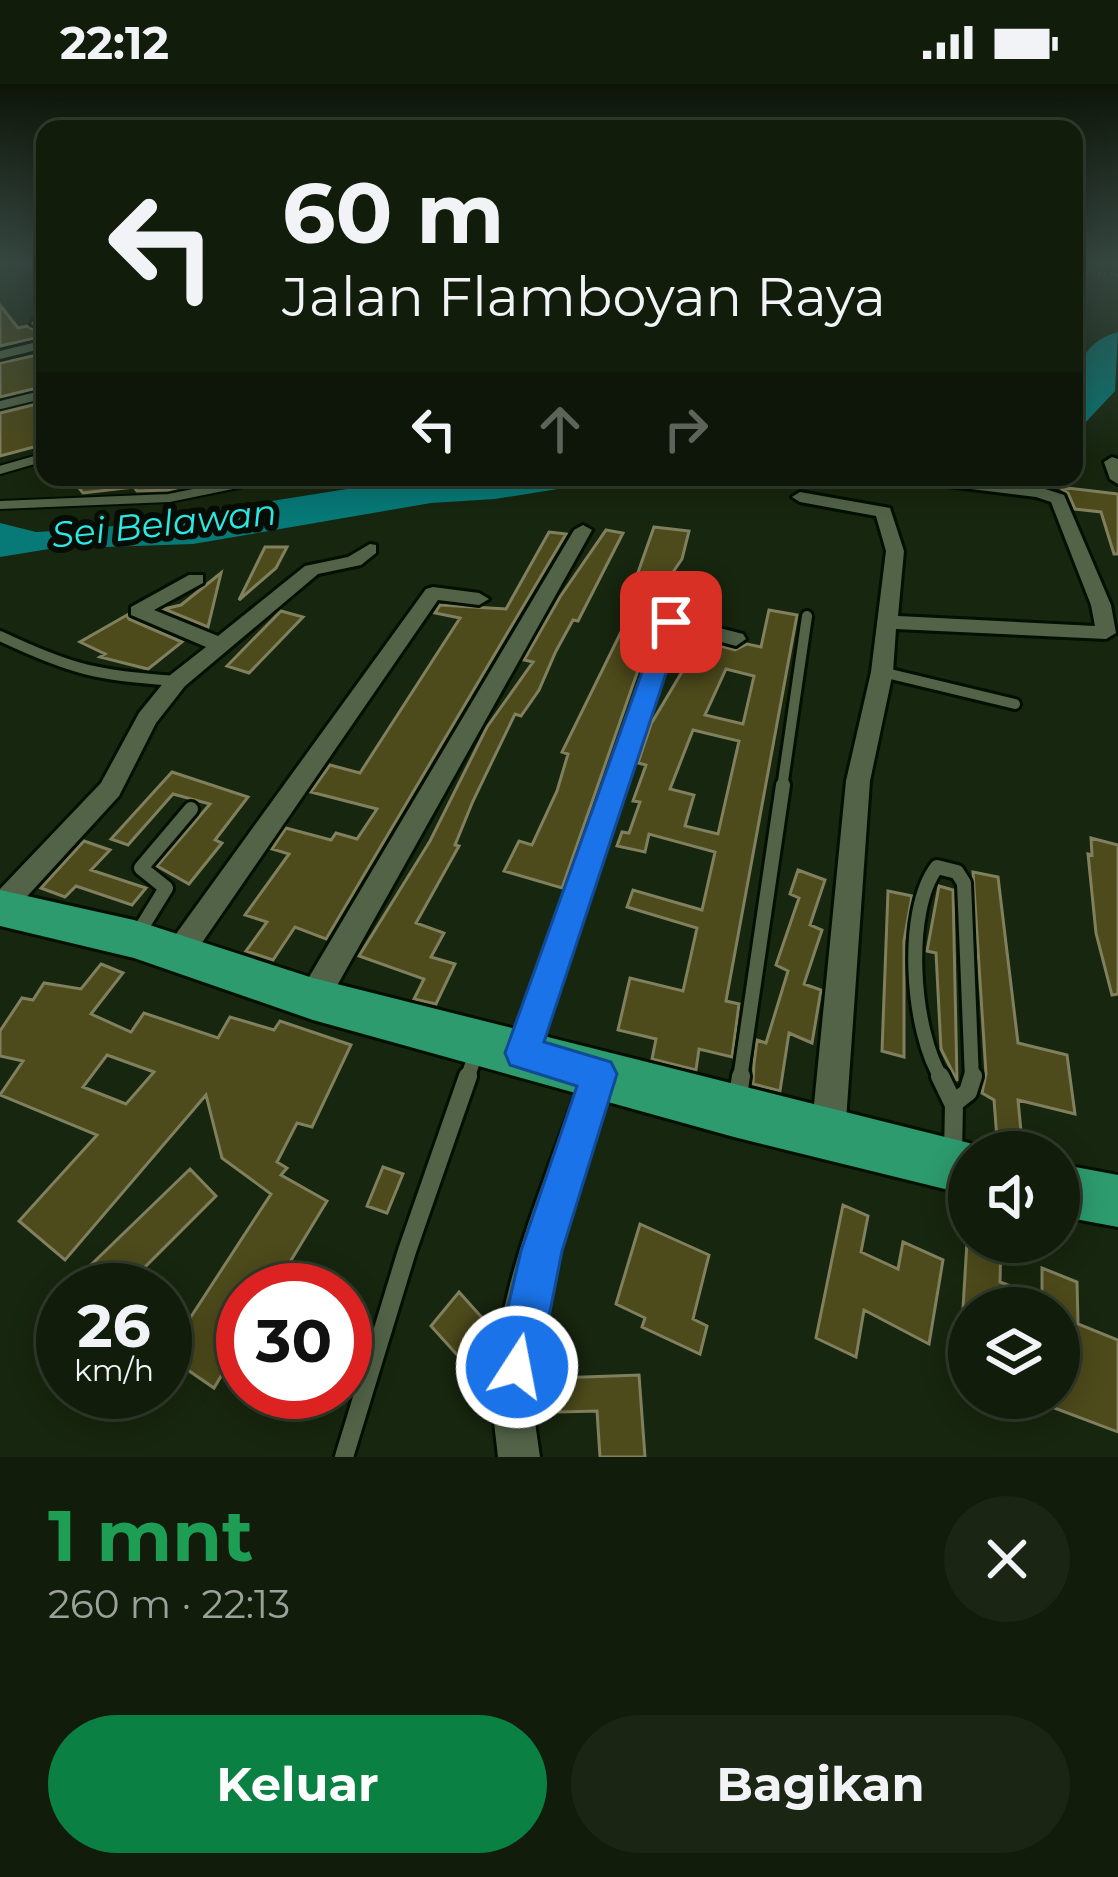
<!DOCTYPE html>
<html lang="id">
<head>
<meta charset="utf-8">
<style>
  :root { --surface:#111c0a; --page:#1a2513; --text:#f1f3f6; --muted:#9ca19c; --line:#303a2b; --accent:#0b8043 }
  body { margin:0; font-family:Montserrat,sans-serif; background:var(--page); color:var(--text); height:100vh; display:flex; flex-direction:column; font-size:45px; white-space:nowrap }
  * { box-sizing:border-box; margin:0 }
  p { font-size:39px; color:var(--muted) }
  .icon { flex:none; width:66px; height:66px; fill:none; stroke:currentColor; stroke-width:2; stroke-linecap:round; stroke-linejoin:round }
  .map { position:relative; height:1373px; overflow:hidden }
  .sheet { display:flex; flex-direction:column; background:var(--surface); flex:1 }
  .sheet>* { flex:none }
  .hud { position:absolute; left:36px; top:36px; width:1047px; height:366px; border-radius:24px; box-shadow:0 6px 30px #0003,0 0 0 3px var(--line); background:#111c0a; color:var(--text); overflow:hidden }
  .controls { position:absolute; left:948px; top:1047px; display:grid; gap:24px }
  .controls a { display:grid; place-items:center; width:132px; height:132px; border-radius:50%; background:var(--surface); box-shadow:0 6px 30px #0003,0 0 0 3px var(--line); font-size:60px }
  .speed { position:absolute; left:36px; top:1179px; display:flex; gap:24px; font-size:60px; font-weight:700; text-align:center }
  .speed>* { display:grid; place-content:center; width:156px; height:156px; border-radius:50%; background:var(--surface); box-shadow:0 6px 30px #0003,0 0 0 3px var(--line); line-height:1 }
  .speed small { font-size:30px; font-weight:400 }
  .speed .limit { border:18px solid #d22; background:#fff; color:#111 }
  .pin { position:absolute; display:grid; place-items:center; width:102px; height:102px; color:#fff; margin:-51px; border-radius:24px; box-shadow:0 6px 18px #0006 }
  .me { position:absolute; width:132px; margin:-66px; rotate:11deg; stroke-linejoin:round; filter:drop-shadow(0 0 9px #0008) }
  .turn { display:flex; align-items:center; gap:42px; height:252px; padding:0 48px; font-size:54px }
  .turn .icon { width:156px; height:156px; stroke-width:2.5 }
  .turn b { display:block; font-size:84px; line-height:102px }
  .lanes { display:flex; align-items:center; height:114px; padding:0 48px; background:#0003; justify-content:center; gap:60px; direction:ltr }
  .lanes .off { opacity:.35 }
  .round { display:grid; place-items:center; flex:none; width:126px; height:126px; border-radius:63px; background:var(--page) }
  .overview { display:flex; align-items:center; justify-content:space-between; height:204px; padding:0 48px }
  h1 { font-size:72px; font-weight:700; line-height:90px; color:#1e9e55 }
  .primary-button { display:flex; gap:24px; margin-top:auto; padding:24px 48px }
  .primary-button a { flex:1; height:138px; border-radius:72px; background:var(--accent); color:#fff; font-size:48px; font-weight:700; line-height:138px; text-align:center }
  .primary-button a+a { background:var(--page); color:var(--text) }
  .status { display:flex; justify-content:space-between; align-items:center; height:84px; padding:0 60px; background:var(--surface); direction:ltr }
  .status svg { height:33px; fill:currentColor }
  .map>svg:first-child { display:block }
  .water { fill:#077977 }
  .building { fill:#4d4a1b; stroke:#807f5e; stroke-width:3; fill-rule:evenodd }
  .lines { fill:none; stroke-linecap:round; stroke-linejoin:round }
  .lane-far4-casing { stroke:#030f00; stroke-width:9 }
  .lane-far3-casing { stroke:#030f00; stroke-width:12 }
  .lane-far2-casing { stroke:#030f00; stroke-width:16 }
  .lane-far1-casing { stroke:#030f00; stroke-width:20 }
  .lane-casing { stroke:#030f00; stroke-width:24 }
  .street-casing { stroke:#030f00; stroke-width:6 }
  .primary-casing { stroke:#030f00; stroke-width:6 }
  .path { stroke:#54624c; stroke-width:3; stroke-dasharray:3 3; stroke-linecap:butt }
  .lane-far4 { stroke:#526348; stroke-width:6 }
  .lane-far3 { stroke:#526348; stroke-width:8 }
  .lane-far2 { stroke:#526348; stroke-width:10 }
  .lane-far1 { stroke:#526348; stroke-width:14 }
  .lane { stroke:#526348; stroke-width:18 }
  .street { fill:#526348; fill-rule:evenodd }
  .primary { fill:#2d9b6e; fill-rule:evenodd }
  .route { fill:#1a73e8; stroke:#114b97; stroke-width:3 }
  .labels { text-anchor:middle; stroke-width:12; stroke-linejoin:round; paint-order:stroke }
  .far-water-label { font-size:36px; font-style:italic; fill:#2beae6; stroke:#070d04 }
</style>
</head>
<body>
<div class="status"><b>22:12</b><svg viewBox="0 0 49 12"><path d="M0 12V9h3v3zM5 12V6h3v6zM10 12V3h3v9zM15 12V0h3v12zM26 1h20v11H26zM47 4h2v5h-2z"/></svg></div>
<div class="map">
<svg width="1118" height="1373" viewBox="0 0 1118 1373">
  <rect width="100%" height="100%" fill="#17260e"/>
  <path class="water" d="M1118 248 1115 307 1084 340 1081 355 1074 359C1074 315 1066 262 1118 248Z
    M423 393H633L495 415 431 419 193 460 49 465 0 473V439L36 448 93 445Z"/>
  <path class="building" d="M0 221 18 244 27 242 45 252 0 262Z
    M45 269V302L0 313V279Z
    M45 318V360L0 372V329Z
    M70 393H204L205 397 168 406 137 407 134 403 83 409Z
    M1059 403 1118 410V470H1114L1101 428 1075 425 1068 409Z
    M654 443 689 447 682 475 667 497 660 519 629 514Z
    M606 446 623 449 578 537 573 536 556 567 539 606 521 632 515 630 473 717 455 761 459 762 416 839 444 849 431 873 455 880 436 920 414 915 424 895 359 872 430 757 487 643 533 578 524 576 560 513Z
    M549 448 566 450 326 855 295 843 273 876 246 867 267 838 245 831 289 770 272 765 286 744 331 756 336 749 357 755 377 725 311 708 330 681 360 689 460 534 435 529 440 521 506 525Z
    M265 463H287L276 484 239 516Z
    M221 489 208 543 164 525 181 521Z
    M769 526 797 531 726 917 739 920 732 973 699 965 696 986 652 975 656 955 618 946 630 894 683 907 697 844 627 823 633 806 702 826 715 768 649 750 645 768 617 762 622 748 629 749 640 718 633 717 646 681 638 679 651 640 689 576 673 573 680 551 735 566 747 560 761 563ZM726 585 754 592 743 640 705 631ZM693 646 739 657 718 750 685 742 694 711 670 705Z
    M281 527 303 533 249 589 227 582Z
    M127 531 129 535 182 558 148 585 100 573 105 570 80 558Z
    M623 544 651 549 562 804 504 787 519 757 532 761 557 707 568 670 562 668Z
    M172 688 248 713 215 756 222 759 189 800 157 782 210 720 173 710 128 761 111 755Z
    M1091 754 1118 761V910L1112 911 1096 849 1088 770 1092 771Z
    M84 757 110 766 91 786 146 804 132 821 76 802 65 813 41 804Z
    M798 786 825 796 810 841 822 846 804 900 821 906 812 959 789 949 780 1007 753 1000 754 979 757 956 766 959 788 887 776 881 799 814 790 810Z
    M973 788 998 793 1018 959 1067 971 1075 1030 1018 1016 1023 1068H998L994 1016 982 1009 986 990Z
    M939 802 953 806 957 997 941 965 936 869 927 867Z
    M888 807 912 812 904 857V973L882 967Z
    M101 880 123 889 91 930 131 948 144 929 218 954 230 933 274 946 280 937 351 961 312 1043 297 1039 277 1078 287 1084 281 1091 327 1117 273 1206H243V1255L214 1304 166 1271 271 1110 222 1074 206 1011 65 1176 19 1137 97 1051 0 1011 23 977 0 972V947L22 914 33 916 44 899 81 905ZM107 971 154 988 126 1020 83 1003Z
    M383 1083 403 1090 387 1129 367 1122Z
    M190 1085 216 1112 122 1206H65Z
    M843 1121 868 1132 861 1168 898 1185 903 1158 943 1176 929 1260 864 1226 856 1273 816 1254Z
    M640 1140 709 1171 693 1235 707 1242 700 1270 642 1243 645 1234 616 1220Z
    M967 1158H1001L1000 1198 1042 1214V1184L1077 1198 1078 1240 1118 1256V1348L1028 1314H1059V1224H963Z
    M459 1208 495 1248 468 1283 431 1242Z
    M639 1291 645 1373H600L597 1327 559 1328 558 1294Z"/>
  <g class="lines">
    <g class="lane-far4-casing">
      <path id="lane-far4" d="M39 312 45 310"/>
    </g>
    <g class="lane-far3-casing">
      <path id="lane-far3" d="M0 321 45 310
        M0 386 45 373
        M0 421 169 414 272 393"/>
    </g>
    <g class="lane-far2-casing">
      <path id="lane-far2" d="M0 552C72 586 98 592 177 597
        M882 588 1015 620
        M782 704 807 532"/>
    </g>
    <g class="lane-far1-casing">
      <path id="lane-far1" d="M137 851 166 804 141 784 191 725
        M467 995 477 966
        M740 995 783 701
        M942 995C912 949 903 827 937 783L957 788 964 799 972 995"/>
    </g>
    <g class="lane-casing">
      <path id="lane" d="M940 992 954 1021 953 1068
        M737 1018 741 992
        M954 1019 968 1008 973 992
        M344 1373 407 1167 468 992"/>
    </g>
    <g class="street-casing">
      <path id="street" d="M35 233 45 238V247L31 240Z
        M45 256V264L0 275V267Z
        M1112 373 1118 375V400L1110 395 1104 378Z
        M953 393 1039 403 1064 411 1111 521 1116 549 1106 555 896 545 893 588 870 697 845 1051 840 1063 828 1068 816 1063 811 1051 846 697 871 588 886 467 876 432 800 418 792 413 800 408 890 424 904 467 898 532 1095 542 1091 521 1051 418 1036 413 947 402 945 398Z
        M583 441 592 446 324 925 313 929 302 925 298 915 302 905 574 446Z
        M370 460 376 461V469L361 481 318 490 185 602 156 639 119 712 10 831 0 835V805L101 699 139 629 169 592 206 563 131 531V523L189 491H203V499L154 526 218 552 305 482 348 473Z
        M681 492 691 498 680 534 743 550 746 555 736 562 677 546 539 969 534 980 523 984 512 980 507 969 637 608 671 498Z
        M433 503 479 509 489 515 479 521 438 516 188 879 178 883 168 879 164 870 168 861 426 505Z
        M599 974 610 979 615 990C582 1092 535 1199 533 1308 533 1329 537 1351 540 1373H498C496 1352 492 1330 493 1309 497 1199 547 1092 583 990L588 979Z"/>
    </g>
    <g class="primary-casing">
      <path id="primary" d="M0 806 134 836 313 894 969 1059 988 1068H969V1111L734 1053 313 936 134 874 0 842Z
        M1059 1080 1118 1091V1143L1059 1132Z"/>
    </g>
    <path class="path" d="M1074 186 1118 191"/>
    <use href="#lane-far4" class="lane-far4"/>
    <use href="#lane-far3" class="lane-far3"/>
    <use href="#lane-far2" class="lane-far2"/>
    <use href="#lane-far1" class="lane-far1"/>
    <use href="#lane" class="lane"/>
    <use href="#street" class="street"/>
    <use href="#primary" class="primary"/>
  </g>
  <linearGradient id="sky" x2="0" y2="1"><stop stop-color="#0d1508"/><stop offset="0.48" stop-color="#364741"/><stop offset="1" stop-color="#364741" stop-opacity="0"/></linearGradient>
  <rect width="1118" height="372" fill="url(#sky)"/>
  <path class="route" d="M671 530 683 538 544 958 611 978 617 990 562 1167 539 1283 532 1299 517 1305 501 1299 494 1283 521 1167 577 1002 510 981 505 969 660 538Z"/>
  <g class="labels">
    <g class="far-water-label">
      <text transform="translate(164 439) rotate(-6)" y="13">Sei Belawan</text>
    </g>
  </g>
</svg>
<div class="controls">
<a><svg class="icon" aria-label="sound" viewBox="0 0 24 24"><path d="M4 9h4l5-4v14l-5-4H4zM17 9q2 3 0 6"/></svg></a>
<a><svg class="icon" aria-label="layers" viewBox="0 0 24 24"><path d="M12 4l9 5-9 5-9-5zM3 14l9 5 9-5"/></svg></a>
</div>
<div class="speed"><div>26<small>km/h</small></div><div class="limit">30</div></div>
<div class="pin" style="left:671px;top:538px;background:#d93025"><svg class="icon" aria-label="arrive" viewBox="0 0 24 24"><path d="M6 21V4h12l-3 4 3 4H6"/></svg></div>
<svg class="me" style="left:517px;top:1283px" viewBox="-20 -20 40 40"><circle r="17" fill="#1a73e8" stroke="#fff" stroke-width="3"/><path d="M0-11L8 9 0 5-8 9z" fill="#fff"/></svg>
<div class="hud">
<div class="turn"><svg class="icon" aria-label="left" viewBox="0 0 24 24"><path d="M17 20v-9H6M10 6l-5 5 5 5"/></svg><div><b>60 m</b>Jalan Flamboyan Raya</div></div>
<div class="lanes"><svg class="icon" aria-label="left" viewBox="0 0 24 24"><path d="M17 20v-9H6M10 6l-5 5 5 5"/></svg><svg class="icon off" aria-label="ahead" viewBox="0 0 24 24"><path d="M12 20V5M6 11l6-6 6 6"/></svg><svg class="icon off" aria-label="right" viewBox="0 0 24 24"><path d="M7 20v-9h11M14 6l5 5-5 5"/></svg></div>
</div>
</div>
<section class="sheet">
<div class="overview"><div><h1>1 mnt</h1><p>260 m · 22:13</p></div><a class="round"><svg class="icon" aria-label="close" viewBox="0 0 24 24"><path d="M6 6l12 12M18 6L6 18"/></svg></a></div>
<div class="primary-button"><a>Keluar</a><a>Bagikan</a></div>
</section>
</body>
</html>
